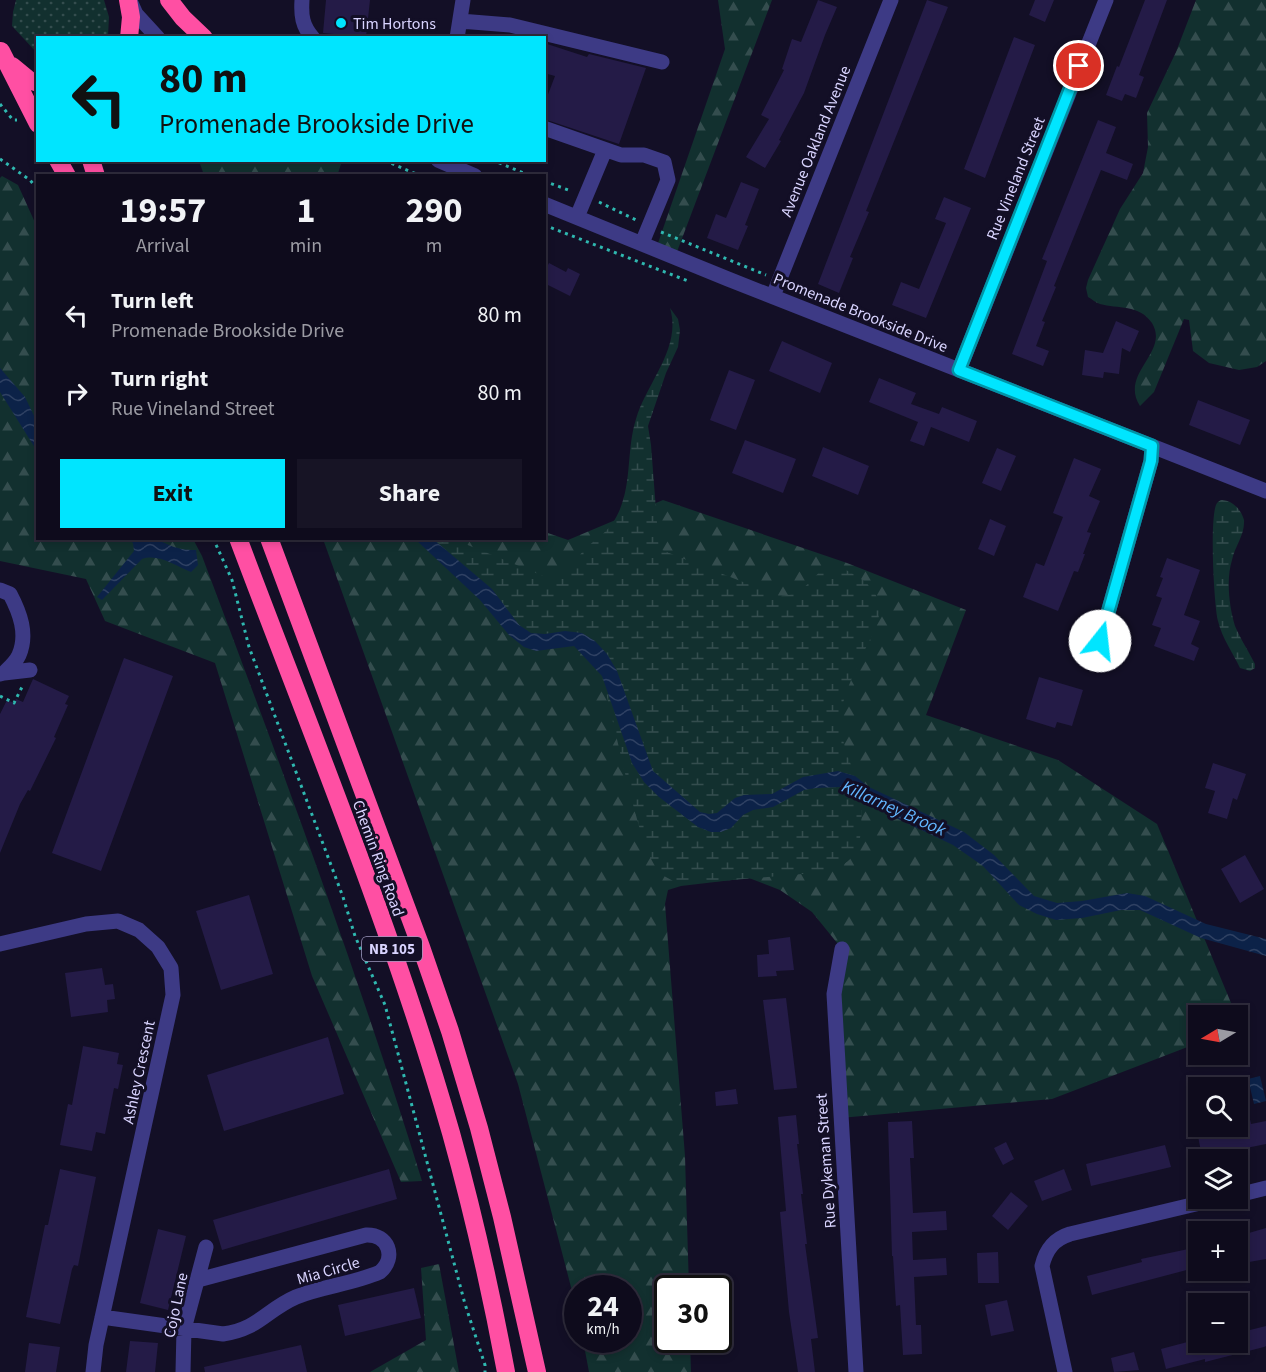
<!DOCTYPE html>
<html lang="en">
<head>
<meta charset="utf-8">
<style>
  :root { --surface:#0e0b1c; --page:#171425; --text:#f1f3f6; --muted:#9b9ba3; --line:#2e2b3b; --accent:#00e5ff }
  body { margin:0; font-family:"Source Sans 3",sans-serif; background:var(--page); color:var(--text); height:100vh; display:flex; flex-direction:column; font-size:22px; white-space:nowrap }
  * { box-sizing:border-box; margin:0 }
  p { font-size:20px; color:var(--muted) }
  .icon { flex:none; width:33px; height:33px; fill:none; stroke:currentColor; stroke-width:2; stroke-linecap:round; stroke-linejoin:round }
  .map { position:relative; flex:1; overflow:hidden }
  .panel { position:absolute; left:36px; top:174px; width:510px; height:366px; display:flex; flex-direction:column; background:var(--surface); border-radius:0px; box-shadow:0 3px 9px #0003,0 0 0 2px var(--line) }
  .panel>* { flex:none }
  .top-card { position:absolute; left:36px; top:36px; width:510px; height:126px; border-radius:0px; box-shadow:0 3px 9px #0003,0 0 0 2px var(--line); background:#00e5ff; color:#111; overflow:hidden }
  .needle { width:39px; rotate:260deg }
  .controls { position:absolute; left:1188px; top:1005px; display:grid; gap:12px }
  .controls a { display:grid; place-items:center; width:60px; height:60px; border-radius:0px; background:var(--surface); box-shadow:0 3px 9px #0003,0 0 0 2px var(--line); font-size:30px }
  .speed { position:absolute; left:564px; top:1275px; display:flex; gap:12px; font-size:30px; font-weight:700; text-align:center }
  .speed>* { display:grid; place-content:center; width:78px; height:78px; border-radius:50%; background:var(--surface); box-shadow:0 3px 9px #0003,0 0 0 2px var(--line); line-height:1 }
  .speed small { font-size:15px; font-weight:400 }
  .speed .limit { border:3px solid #111; border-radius:9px; background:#fff; color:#111 }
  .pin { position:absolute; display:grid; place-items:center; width:51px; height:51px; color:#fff; margin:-26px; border:3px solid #fff; border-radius:50%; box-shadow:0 2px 6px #0007 }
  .me { position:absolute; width:66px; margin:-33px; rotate:16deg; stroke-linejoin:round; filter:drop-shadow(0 0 4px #0008) }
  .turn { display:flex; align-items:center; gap:21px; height:126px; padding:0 24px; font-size:27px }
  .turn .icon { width:78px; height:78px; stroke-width:2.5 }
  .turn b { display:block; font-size:42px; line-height:51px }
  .eta { display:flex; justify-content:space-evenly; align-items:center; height:102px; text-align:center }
  .eta b { font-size:36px; font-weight:700; line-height:42px }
  .button { display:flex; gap:12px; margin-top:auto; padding:12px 24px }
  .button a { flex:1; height:69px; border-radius:0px; background:var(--accent); color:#111; font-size:24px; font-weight:700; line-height:69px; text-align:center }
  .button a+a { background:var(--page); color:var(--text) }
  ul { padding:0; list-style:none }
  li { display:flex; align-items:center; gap:18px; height:78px; padding:0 24px }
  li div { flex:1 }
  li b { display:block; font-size:22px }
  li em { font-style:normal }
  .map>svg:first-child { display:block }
  .green { fill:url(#green-dots) }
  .forest { fill:url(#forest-firs) }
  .wetland { fill:url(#wetland-marsh) }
  .water { fill:url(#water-waves) }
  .building { fill:#241b47 }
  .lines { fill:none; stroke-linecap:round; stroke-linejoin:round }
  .path { stroke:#2fb8b0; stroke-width:3; stroke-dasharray:3 4.5; stroke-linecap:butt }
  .minor { stroke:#3d3a85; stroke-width:15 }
  .highway { stroke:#ff4fa3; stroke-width:18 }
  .route-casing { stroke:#0095a6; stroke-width:15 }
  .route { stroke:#00e5ff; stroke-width:10 }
  .poi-dot { fill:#00e5ff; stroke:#130f26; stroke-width:2 }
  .labels { text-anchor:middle; stroke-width:6; stroke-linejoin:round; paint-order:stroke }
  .shield { fill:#130f26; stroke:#9e99be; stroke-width:1.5 }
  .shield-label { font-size:15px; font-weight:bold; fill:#d9d4ff }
  .poi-label { font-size:16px; fill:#d9d4ff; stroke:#130f26; text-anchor:start }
  .street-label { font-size:16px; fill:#d9d4ff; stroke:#130f26 }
  .water-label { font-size:18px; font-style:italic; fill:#62b6ff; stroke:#130f26 }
</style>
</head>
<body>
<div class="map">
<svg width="1266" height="1372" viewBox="0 0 1266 1372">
  <defs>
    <pattern id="green-dots" width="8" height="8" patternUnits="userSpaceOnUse" patternTransform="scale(1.5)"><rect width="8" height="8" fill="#12302f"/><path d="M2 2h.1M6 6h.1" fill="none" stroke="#344d4e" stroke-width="1.8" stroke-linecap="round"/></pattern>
    <pattern id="forest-firs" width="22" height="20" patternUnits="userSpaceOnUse" patternTransform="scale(1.5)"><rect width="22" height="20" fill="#12302f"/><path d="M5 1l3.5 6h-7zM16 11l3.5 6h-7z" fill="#344d4e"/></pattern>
    <pattern id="wetland-marsh" width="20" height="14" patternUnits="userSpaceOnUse" patternTransform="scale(1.5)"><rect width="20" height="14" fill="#12302f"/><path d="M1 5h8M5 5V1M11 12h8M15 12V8" fill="none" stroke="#344d4e"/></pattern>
    <pattern id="water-waves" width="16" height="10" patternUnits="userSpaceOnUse" patternTransform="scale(1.5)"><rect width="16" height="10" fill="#0c2248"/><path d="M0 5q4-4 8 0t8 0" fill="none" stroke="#2f4163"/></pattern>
  </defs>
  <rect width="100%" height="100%" fill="#130f26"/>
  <path class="green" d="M16 0H104L109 17 108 36 107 38H38L37 53 12 26 13 12Z"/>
  <path class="forest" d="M718 0H772L675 257 656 249 725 49Z
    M1196 0H1266V361L1257 367 1239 370 1209 363 1193 351 1189 320 1184 319 1154 392 1140 406C1119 373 1170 353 1152 323 1139 304 1118 309 1100 304 1096 303 1092 299 1088 297L1086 288 1088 280 1120 209 1143 173 1148 147 1147 113 1176 52Z
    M199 161V160L342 161 337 176 204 175Z
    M2 176 18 185 37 227 38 538 193 539 202 556C280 763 357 970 422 1181L401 1182 312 976 215 663 105 621 86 579 0 561V178Z
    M663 500 847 563 966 610 926 715 1058 760 1157 824 1236 1015 1198 1016V1043L1052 1099 840 1118 835 1044 842 949 812 912 780 890 749 878 681 886 668 890 665 904 685 1156 689 1288H668V1340H690L691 1372H589L583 1340H628V1288H578L577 1310 518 1084 323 539 544 538 545 532 568 540Z
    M439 1264 459 1372H370L426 1340 421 1268Z"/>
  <path class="wetland" d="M670 308 678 319 680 330 678 347 666 373 648 426 651 445 659 549 779 596C823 595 811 542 864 581 878 592 881 604 878 622 867 648 837 700 840 727 843 743 849 760 855 776L838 771 772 794 744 795 717 813 709 814 700 812 653 771 617 671 565 631 545 634 532 633 519 625 492 589 433 539H453L546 577C565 577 573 562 585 549 593 541 605 534 612 524 634 492 625 454 636 419 647 382 682 348 670 308Z
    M1221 500C1232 500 1241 509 1244 520 1245 535 1235 546 1232 560 1226 579 1229 606 1235 626 1240 638 1249 652 1255 664V668L1250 671 1240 668C1233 653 1222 638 1218 621 1214 606 1209 514 1217 503 1218 502 1219 501 1221 500Z
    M602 676 632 763 659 797 698 827 711 832 731 828 743 815 753 810 773 807 804 790 816 788 841 787 862 802C860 837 866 861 825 872L698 883 675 882 664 876 656 868 645 848 629 790Z"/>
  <path class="water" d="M0 368 25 397 37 422V451L0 392Z
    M128 539C136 538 146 537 153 539 171 544 173 550 196 550L198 565 191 572C176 566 158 553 142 559L102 600 97 597 134 551 133 543Z
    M415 539H433L492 589 519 625 531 633 545 634 565 631 582 633 595 641 607 654 617 671 653 771 700 812 709 814 717 813 735 798 744 795 772 794 803 777 838 771 855 776 869 787 964 832 994 855 1034 896 1057 903 1082 901 1127 893 1145 896 1206 924 1266 939V956L1201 938 1140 910H1121L1082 918 1056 920 1037 914 1019 905 983 866 953 845 862 802 841 787 816 788 804 790 773 807 753 810 743 815 731 828 721 832H711L698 827 659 797 644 782 632 763 602 676 574 646 536 651 524 647 509 635 480 600Z
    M1260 1076 1266 1101 1254 1104 1248 1079Z"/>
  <path class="building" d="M326 0H370L366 37 323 33Z
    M818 0 837 7 825 35 804 93 779 140 781 141 765 168 746 157 769 119 761 115 784 70 782 69 792 39 801 42Z
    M927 0 948 7 866 211 869 212 850 257 853 258 839 293 818 284Z
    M1035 0H1054L1045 22 1029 15Z
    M1145 0H1167L1139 75 1144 77 1136 98 1125 94 1122 101 1106 95 1117 66 1119 67Z
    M1014 37 1035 45 985 178 964 169Z
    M544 43 587 57 589 54 646 68 619 144 544 119V105L555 76 544 73Z
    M1098 120 1116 127 1106 153 1133 164 1127 180 1101 170 1054 286 1056 287 1042 321 1045 322 1036 346 1049 351 1043 366 1012 354 1047 261 1042 259Z
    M741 182 759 189 745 225 748 226 738 250 707 238 716 214 726 218Z
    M944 197 971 208 926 318 892 305 901 282 919 289 946 223 935 219Z
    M549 263 566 272 568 268 580 274 570 296 544 283V273Z
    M1116 321 1139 331 1130 352 1122 348 1119 374 1104 372 1103 378 1082 375 1085 350 1103 353Z
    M782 341 832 363 820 393 769 371Z
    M729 370 755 380 736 430 710 420Z
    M879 378 916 393 911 404 939 414 942 407 977 421 969 442 931 427 924 446 910 441 918 422 869 402Z
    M1198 400 1250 420 1240 445 1189 425Z
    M745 440 796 459 783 493 732 473Z
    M823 447 869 466 858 495 812 476Z
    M997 448 1016 456 1001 491 982 483Z
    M1074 458 1101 469 1089 496 1100 501 1087 532 1091 533 1083 554H1085L1078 572 1074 571 1058 611 1023 597 1036 563 1044 566 1063 517 1053 513Z
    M990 519 1006 526 994 556 978 549Z
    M1167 558 1200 570 1184 615 1200 621 1191 644 1199 648 1194 661 1154 646 1161 628 1152 625 1162 598 1156 596 1163 578 1160 577Z
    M124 658 173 676 101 871 52 853Z
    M1039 677 1083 690 1072 726 1057 722 1055 728 1026 719Z
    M33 679 69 696 65 704 68 705 54 737 56 738 30 791 28 790 20 804 0 853V714L7 700 14 703 16 699 23 702Z
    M1213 763 1246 774 1237 800 1233 798 1227 819 1208 813 1215 791 1205 788Z
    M1245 855 1264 889 1240 903 1221 869Z
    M249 895 273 974 221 990 196 911Z
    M790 937 794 970 776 971 777 976 758 977 757 955 769 954 768 940Z
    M102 968 105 985 113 984 115 999 107 1000 108 1012 71 1017 65 973Z
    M786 998 797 1088 774 1090 763 1000Z
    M328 1037 344 1094 224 1131 207 1075Z
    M83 1046 119 1053 117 1064 123 1065 118 1089 114 1088 105 1134 96 1132 92 1151 60 1145 68 1104 72 1105Z
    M1243 1088 1251 1124 1266 1121V1144L1202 1157 1198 1136 1238 1127V1089Z
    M736 1089 738 1104 716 1106 715 1092Z
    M796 1115 799 1144H797L803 1194H801L807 1244H805L818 1338 811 1339 815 1372H798L789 1312 780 1212 786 1211 778 1117Z
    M912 1121 914 1158H910L913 1213 946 1211 947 1230 912 1232 913 1260 946 1258 947 1275 914 1277 916 1325H921L922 1354 903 1355 900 1305 896 1306 893 1256H892L888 1122Z
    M1006 1142 1014 1159 1003 1165 994 1148Z
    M1165 1145 1171 1167 1091 1186 1086 1164Z
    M60 1169 96 1177 78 1266 74 1265 72 1269 60 1324 26 1317 45 1225H48Z
    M389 1169 397 1199 222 1250 213 1220Z
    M1064 1169 1072 1190 1042 1201 1034 1181Z
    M1011 1192 1028 1206 1008 1230 992 1216Z
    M1266 1228V1259L1249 1262 1242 1235Z
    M158 1229 186 1236 168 1310 140 1303Z
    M1198 1247V1267L1092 1295 1087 1276 1142 1262 1141 1259Z
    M998 1252 999 1283H978L977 1253Z
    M414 1288 421 1318 345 1336 338 1305Z
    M1007 1300 1014 1331 991 1336 985 1305Z
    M1266 1326V1346L1264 1347 1205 1362V1359L1166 1369 1161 1349 1195 1340 1196 1342H1238V1333Z
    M130 1341 158 1343 155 1372H126Z
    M29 1343 60 1347 56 1372H25Z
    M301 1345 307 1372H205L204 1367Z
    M1134 1352 1139 1370 1114 1372 1111 1358Z"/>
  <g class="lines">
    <path class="path" d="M0 104 13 120H17
      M0 159 30 180 38 190
      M377 160 388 162 421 176
      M492 160 531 176
      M544 181 571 191
      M599 202 636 220
      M544 225 688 281
      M661 232 766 275
      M792 285 886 323
      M213 538 232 580 249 647 343 897 355 936 385 1005 465 1304 485 1365V1372
      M0 696 14 703 22 687"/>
    <path class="minor" d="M302 0C301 15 302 26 313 38
      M131 3 136 14 158 38
      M460 21 510 25 662 62
      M457 38 463 0
      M544 128 621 155H644L664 162 668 180 642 243
      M438 160 475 176
      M544 204 728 279 1266 491
      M577 217 605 150
      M773 296 891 0
      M959 370 1106 0
      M0 590 10 594C20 613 28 634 19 655 16 662 9 668 4 673L0 674
      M1100 641 1151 461 1152 446
      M4 673 30 670
      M0 944 86 924 118 921 139 930 158 947 171 968 173 995 96 1345 93 1372
      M842 949 834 994 856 1372
      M1238 1195 1266 1188
      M102 1317 223 1334C259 1329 266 1310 296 1297 323 1286 353 1284 380 1272 397 1257 388 1234 366 1235L198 1280
      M183 1372 184 1329 206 1247
      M1065 1372 1042 1266C1046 1249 1054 1239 1070 1234L1221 1198"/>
    <path class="highway" d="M128 0 131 17 129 38
      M169 0 183 18 204 38
      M1 51 38 124
      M12 66 29 80 38 83
      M58 160 67 176
      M91 160 96 176
      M238 538C312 735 393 930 451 1133 473 1212 491 1292 506 1372
      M269 538 421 947 450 1031 479 1128 502 1217 537 1372"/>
  </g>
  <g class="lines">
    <g class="route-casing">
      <path id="route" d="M1079 66 959 370 1152 446 1151 461 1100 641"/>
    </g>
    <use href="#route" class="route"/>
  </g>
  <circle class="poi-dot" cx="341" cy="23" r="6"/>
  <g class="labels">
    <rect class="shield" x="362" y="937" width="60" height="24" rx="4.5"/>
    <g class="shield-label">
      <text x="392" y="954">NB 105</text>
    </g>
    <g class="poi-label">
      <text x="353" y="29">Tim Hortons</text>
    </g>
    <g class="street-label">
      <text transform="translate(815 141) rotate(-68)" y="6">Avenue Oakland Avenue</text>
      <text transform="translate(1015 178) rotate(-68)" y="6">Rue Vineland Street</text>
      <text transform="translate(861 312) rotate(22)" y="6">Promenade Brookside Drive</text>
      <text transform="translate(379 858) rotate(70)" y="6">Chemin Ring Road</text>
      <text transform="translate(138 1072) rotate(-78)" y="6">Ashley Crescent</text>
      <text transform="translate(825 1161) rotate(-94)" y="6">Rue Dykeman Street</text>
      <text transform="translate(328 1270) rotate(-16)" y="6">Mia Circle</text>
      <text transform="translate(175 1305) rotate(-78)" y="6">Cojo Lane</text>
    </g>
    <g class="water-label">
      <text transform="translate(894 808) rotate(24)" y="6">Killarney Brook</text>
    </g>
  </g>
</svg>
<div class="controls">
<a><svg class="needle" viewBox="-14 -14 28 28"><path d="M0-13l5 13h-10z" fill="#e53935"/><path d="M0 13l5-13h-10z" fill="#9b9ba3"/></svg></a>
<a><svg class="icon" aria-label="search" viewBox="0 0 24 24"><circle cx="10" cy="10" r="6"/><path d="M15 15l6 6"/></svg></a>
<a><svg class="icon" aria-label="layers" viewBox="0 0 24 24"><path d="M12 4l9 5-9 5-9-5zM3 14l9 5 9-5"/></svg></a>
<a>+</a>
<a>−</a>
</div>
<div class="speed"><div>24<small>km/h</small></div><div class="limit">30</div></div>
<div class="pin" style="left:1079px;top:66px;background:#d93025"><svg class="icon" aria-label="arrive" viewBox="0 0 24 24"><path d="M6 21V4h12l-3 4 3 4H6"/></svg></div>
<svg class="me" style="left:1100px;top:641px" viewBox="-20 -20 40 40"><circle r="19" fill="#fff"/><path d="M0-13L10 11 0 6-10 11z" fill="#00e5ff"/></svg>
<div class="top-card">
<div class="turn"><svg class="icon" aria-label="left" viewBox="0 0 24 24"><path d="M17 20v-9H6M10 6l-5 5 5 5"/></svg><div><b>80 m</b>Promenade Brookside Drive</div></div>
</div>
<section class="panel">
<div class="eta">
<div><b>19:57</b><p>Arrival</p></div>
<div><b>1</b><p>min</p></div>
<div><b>290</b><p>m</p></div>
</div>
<ul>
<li><svg class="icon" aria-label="left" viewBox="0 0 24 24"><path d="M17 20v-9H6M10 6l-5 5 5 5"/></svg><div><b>Turn left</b><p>Promenade Brookside Drive</p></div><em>80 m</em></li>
<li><svg class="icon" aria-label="right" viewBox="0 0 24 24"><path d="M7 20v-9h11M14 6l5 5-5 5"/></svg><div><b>Turn right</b><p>Rue Vineland Street</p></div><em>80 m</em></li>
</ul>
<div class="button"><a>Exit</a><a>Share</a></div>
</section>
</div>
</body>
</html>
